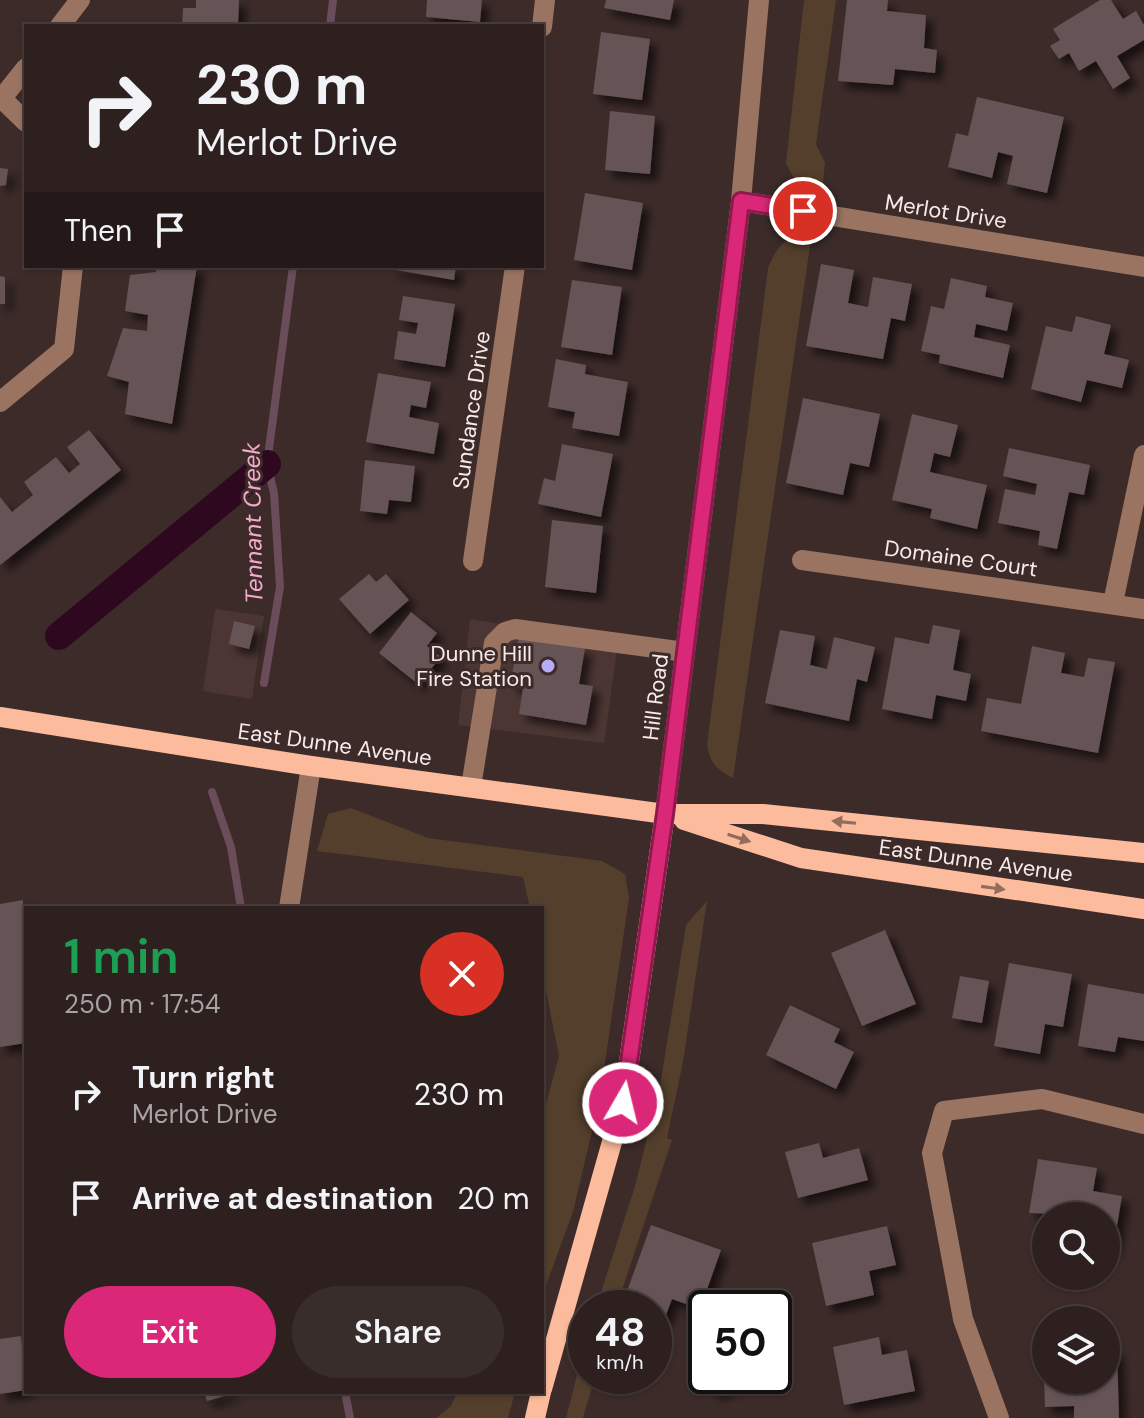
<!DOCTYPE html>
<html lang="en">
<head>
<meta charset="utf-8">
<style>
  :root { --surface:#2d201f; --page:#392d2c; --text:#f1f3f6; --muted:#a7a3a4; --line:#483e3d; --accent:#db2777 }
  body { margin:0; font-family:"DM Sans",sans-serif; background:var(--page); color:var(--text); height:100vh; display:flex; flex-direction:column; font-size:30px; white-space:nowrap }
  * { box-sizing:border-box; margin:0 }
  p { font-size:26px; color:var(--muted) }
  .icon { flex:none; width:44px; height:44px; fill:none; stroke:currentColor; stroke-width:2; stroke-linecap:round; stroke-linejoin:round }
  .map { position:relative; flex:1; overflow:hidden }
  .details { position:absolute; left:24px; top:906px; width:520px; height:488px; display:flex; flex-direction:column; background:var(--surface); border-radius:0px; box-shadow:0 2px 6px #0004,0 0 0 2px var(--line) }
  .details>* { flex:none }
  .hud { position:absolute; left:24px; top:24px; width:520px; height:244px; border-radius:0px; box-shadow:0 2px 6px #0004,0 0 0 2px var(--line); background:#2d201f; color:var(--text); overflow:hidden }
  .fabs { position:absolute; left:1032px; top:1202px; display:grid; gap:16px }
  .fabs a { display:grid; place-items:center; width:88px; height:88px; border-radius:50%; background:var(--surface); box-shadow:0 2px 6px #0004,0 0 0 2px var(--line); font-size:40px }
  .speed { position:absolute; left:568px; top:1290px; display:flex; gap:16px; font-size:40px; font-weight:700; text-align:center }
  .speed>* { display:grid; place-content:center; width:104px; height:104px; border-radius:50%; background:var(--surface); box-shadow:0 2px 6px #0004,0 0 0 2px var(--line); line-height:1 }
  .speed small { font-size:20px; font-weight:400 }
  .speed .limit { border:4px solid #111; border-radius:12px; background:#fff; color:#111 }
  .pin { position:absolute; display:grid; place-items:center; width:68px; height:68px; color:#fff; margin:-34px; border:4px solid #fff; border-radius:50%; box-shadow:0 2px 8px #0007 }
  .me { position:absolute; width:88px; margin:-44px; rotate:8deg; stroke-linejoin:round; filter:drop-shadow(0 0 6px #0008) }
  .turn { display:flex; align-items:center; gap:28px; height:168px; padding:0 40px; font-size:36px }
  .turn .icon { width:104px; height:104px; stroke-width:2.5 }
  .turn b { display:block; font-size:56px; line-height:68px }
  .then { display:flex; align-items:center; height:76px; padding:0 40px; background:#0003; gap:16px; font-size:30px }
  .round { display:grid; place-items:center; flex:none; width:84px; height:84px; border-radius:42px; background:var(--page) }
  .headline { display:flex; align-items:center; justify-content:space-between; height:136px; padding:0 40px }
  h1 { font-size:48px; font-weight:600; line-height:60px; color:#1e9e55 }
  .cta { display:flex; gap:16px; margin-top:auto; padding:16px 40px }
  .cta a { flex:1; height:92px; border-radius:48px; background:var(--accent); color:#fff; font-size:32px; font-weight:600; line-height:92px; text-align:center }
  .cta a+a { background:var(--page); color:var(--text) }
  ul { padding:0; list-style:none }
  li { display:flex; align-items:center; gap:24px; height:104px; padding:0 40px }
  li div { flex:1 }
  li b { display:block; font-size:30px }
  li em { font-style:normal }
  .map>svg:first-child { display:block }
  .built { fill:#4c3633 }
  .green { fill:#543f2c }
  .lines { fill:none; stroke-linecap:round; stroke-linejoin:round }
  .stream { stroke:#6a4c5b; stroke-width:8 }
  .canal { stroke:#2e081e; stroke-width:28 }
  .building { fill:#655355; filter:url(#shadow) }
  .minor { stroke:#9b7461; stroke-width:20 }
  .major { stroke:#fcbb9c; stroke-width:20 }
  .oneway { fill:#926c5d }
  .route-casing { stroke:#8e194d; stroke-width:20 }
  .route { stroke:#db2777; stroke-width:14 }
  .poi-dot { fill:#b8abf7; stroke:#3c2b29; stroke-width:3 }
  .labels { text-anchor:middle; stroke-width:6; stroke-linejoin:round; paint-order:stroke }
  .street-label { font-size:22px; fill:#f6ebea; stroke:#3c2b29 }
  .poi-label { font-size:22px; fill:#f6ebea; stroke:#3c2b29; text-anchor:end }
  .water-label { font-size:24px; font-style:italic; fill:#f4aace; stroke:#3c2b29 }
</style>
</head>
<body>
<div class="map">
<svg width="1144" height="1418" viewBox="0 0 1144 1418">
  <defs>
    <filter id="shadow"><feDropShadow dx="7" dy="7" stdDeviation="4" flood-color="#0009"/></filter>
  </defs>
  <rect width="100%" height="100%" fill="#3c2b29"/>
  <path class="built" d="M215 609 264 616 252 699 203 691Z
    M470 619 618 643 604 743 458 725Z"/>
  <path class="green" d="M804 0H836L816 144 825 163 822 193C802 188 794 181 786 163Z
    M812 232 733 778C717 770 710 763 707 745L768 268C778 244 786 236 812 232Z
    M351 808 428 838 602 861 625 874 629 898 600 1097 573 1212 542 1296V1119L559 1056 542 971V908H530L523 877 317 851 328 814Z
    M707 901 683 1062 667 1138 672 1140 616 1308H596L635 1186 660 1086 686 925Z
    M586 1340V1376H595L583 1418H566Z
    M457 1392H515L508 1418H436L451 1406Z"/>
  <g class="lines">
    <path class="stream" d="M330 26 333 0
      M264 683 280 587 274 493 267 464 293 266
      M212 792 231 847 241 908
      M345 1392 350 1418"/>
    <path class="canal" d="M59 636 267 464"/>
  </g>
  <path class="building" d="M196 0H239L238 26H182L183 8H196Z
    M427 0H482L480 22 426 17Z
    M606 0H674L670 20 604 8Z
    M847 0H888L887 11 926 15 924 48 937 50 935 73 895 69 893 85 838 81Z
    M1100 0H1111L1123 19 1136 11 1144 25V40L1117 56 1130 78 1113 89 1096 61 1079 71 1069 53 1059 59 1050 46 1060 40 1053 29Z
    M601 32 650 39 642 100 593 94Z
    M977 97 1064 117 1047 193 1007 184 1013 156 998 152 992 178 948 167 956 133 968 136Z
    M610 111 655 116 650 174 605 170Z
    M0 168 8 169 6 185 0 186Z
    M585 193 643 203 632 270 574 260Z
    M821 264 854 270 848 303 868 307 873 277 912 284 905 321 891 318 883 359 806 346Z
    M156 266H197L172 424 125 414 129 382 107 376 123 328 147 331 148 315 125 311 130 275 156 272Z
    M391 266H456L454 280 390 269Z
    M0 276 5 277V304H0Z
    M951 278 987 286 985 297 1013 303 1007 331 976 324 974 337 1010 345 1003 378 939 363 940 355 921 351 931 306 944 309Z
    M572 280 622 287 612 355 561 347Z
    M403 296 455 304 445 367 394 359 398 331 416 334 418 323 399 320Z
    M1076 316 1111 325 1104 354 1129 360 1122 388 1087 380 1081 402 1031 389 1046 326 1072 332Z
    M556 359 586 365 585 374 628 382 619 436 572 428 575 412 548 407Z
    M378 373 431 382 426 408 411 405 409 417 439 423 434 454 366 442Z
    M803 398 880 414 869 467 850 463 843 495 786 483Z
    M912 414 958 425 950 457 934 453 930 472 987 485 977 529 930 518 932 509 892 500Z
    M89 430 121 470 0 565V497L12 512 33 495 24 482 56 457 69 473 80 464 67 447Z
    M562 444 613 454 601 517 538 504 544 478 555 481Z
    M1009 448 1090 465 1084 495 1069 492 1057 549 1038 545 1040 531 998 523 1005 489 1035 495 1037 484 1003 476Z
    M365 460 415 466 411 502 389 500 387 514 360 511Z
    M552 520 603 526 596 593 545 587Z
    M369 574 376 582 386 574 409 600 370 634 339 599Z
    M411 612 437 633 427 646 441 657 418 684 379 653Z
    M234 621 255 626 249 649 229 644Z
    M933 625 960 630 953 670 971 674 966 701 936 695 932 719 882 709 895 637 929 644Z
    M780 630 815 636 810 665 827 669 834 637 875 647 867 682 857 679 849 721 765 703Z
    M519 637 585 648 579 684 593 686 586 725 519 714 523 688 510 686Z
    M1032 646 1065 653 1061 673 1084 677 1088 658 1115 662 1098 753 981 731 987 698 1021 704Z
    M23 900 26 1043 0 1047V904Z
    M885 930 916 1004 862 1026 831 953Z
    M1009 963 1072 974 1063 1027 1045 1024 1040 1054 994 1046Z
    M960 976 989 981 982 1023 952 1018Z
    M1088 984 1144 994V1041L1118 1037 1115 1052 1078 1046Z
    M790 1005 840 1029 834 1042 854 1052 836 1089 766 1055Z
    M819 1143 823 1158 859 1148 868 1180 798 1198 785 1152Z
    M1038 1159 1097 1168 1093 1191 1122 1196 1113 1249 1106 1248V1216L1029 1213Z
    M651 1225 721 1250 700 1309 672 1299 664 1320 654 1317V1308L622 1305Z
    M887 1226 896 1265 869 1271 874 1295 826 1306 812 1243Z
    M706 1332V1349L698 1337Z
    M21 1336 26 1390 0 1394V1339Z
    M879 1337 882 1355 907 1350 915 1391 844 1405 833 1347Z
    M1106 1350H1117L1119 1418H1074V1406L1045 1407 1044 1380H1106Z
    M711 1376H742L716 1394 706 1379Z
    M204 1392H235V1393L207 1401Z"/>
  <g class="lines">
    <path class="minor" d="M60 26 80 0
      M542 27 545 0
      M0 97 26 122
      M2 98 26 68
      M741 201 1144 267
      M0 402 64 349 73 266
      M802 560 1144 609
      M473 561 515 266
      M1113 603 1144 455
      M471 787 494 643 505 632 515 629 685 652
      M665 814 741 201 759 0
      M289 908 311 766
      M999 1418 963 1319 932 1153 944 1111 1042 1099 1144 1124"/>
    <path class="major" d="M0 717 311 766 665 814H763L1144 853
      M684 820 801 858 1144 909
      M542 1389 623 1103 665 814
      M535 1418 541 1392"/>
  </g>
  <defs><path id="oneway-solid" d="M-6-.8H1V-3.2L6.5 0L1 3.2V.8H-6Z" transform="scale(2)"/></defs>
  <g class="oneway">
    <use href="#oneway-solid" transform="translate(844 822) rotate(-174)"/>
    <use href="#oneway-solid" transform="translate(739 838) rotate(18)"/>
    <use href="#oneway-solid" transform="translate(993 888) rotate(8)"/>
  </g>
  <g class="lines">
    <g class="route-casing">
      <path id="route" d="M623 1103 665 814 741 201 803 211"/>
    </g>
    <use href="#route" class="route"/>
  </g>
  <circle class="poi-dot" cx="548" cy="666" r="8"/>
  <g class="labels">
    <g class="street-label">
      <text transform="translate(946 211) rotate(9)" y="8">Merlot Drive</text>
      <text transform="translate(471 410) rotate(-82)" y="8">Sundance Drive</text>
      <text transform="translate(961 558) rotate(8)" y="8">Domaine Court</text>
      <text transform="translate(655 697) rotate(-83)" y="8">Hill Road</text>
      <text transform="translate(335 744) rotate(8)" y="8">East Dunne Avenue</text>
      <text transform="translate(976 860) rotate(8)" y="8">East Dunne Avenue</text>
    </g>
    <g class="poi-label">
      <text x="532" y="661">Dunne Hill<tspan x="532" dy="25">Fire Station</tspan></text>
    </g>
    <g class="water-label">
      <text transform="translate(253 523) rotate(-91)" y="8">Tennant Creek</text>
    </g>
  </g>
</svg>
<div class="fabs">
<a><svg class="icon" aria-label="search" viewBox="0 0 24 24"><circle cx="10" cy="10" r="6"/><path d="M15 15l6 6"/></svg></a>
<a><svg class="icon" aria-label="layers" viewBox="0 0 24 24"><path d="M12 4l9 5-9 5-9-5zM3 14l9 5 9-5"/></svg></a>
</div>
<div class="speed"><div>48<small>km/h</small></div><div class="limit">50</div></div>
<div class="pin" style="left:803px;top:211px;background:#d93025"><svg class="icon" aria-label="arrive" viewBox="0 0 24 24"><path d="M6 21V4h12l-3 4 3 4H6"/></svg></div>
<svg class="me" style="left:623px;top:1103px" viewBox="-20 -20 40 40"><circle r="17" fill="#db2777" stroke="#fff" stroke-width="3"/><path d="M0-11L8 9 0 5-8 9z" fill="#fff"/></svg>
<div class="hud">
<div class="turn"><svg class="icon" aria-label="right" viewBox="0 0 24 24"><path d="M7 20v-9h11M14 6l5 5-5 5"/></svg><div><b>230 m</b>Merlot Drive</div></div>
<div class="then">Then<svg class="icon" aria-label="arrive" viewBox="0 0 24 24"><path d="M6 21V4h12l-3 4 3 4H6"/></svg></div>
</div>
<section class="details">
<div class="headline"><div><h1>1 min</h1><p>250 m · 17:54</p></div><a class="round" style="background:#d93025;color:#fff"><svg class="icon" aria-label="close" viewBox="0 0 24 24"><path d="M6 6l12 12M18 6L6 18"/></svg></a></div>
<ul>
<li><svg class="icon" aria-label="right" viewBox="0 0 24 24"><path d="M7 20v-9h11M14 6l5 5-5 5"/></svg><div><b>Turn right</b><p>Merlot Drive</p></div><em>230 m</em></li>
<li><svg class="icon" aria-label="arrive" viewBox="0 0 24 24"><path d="M6 21V4h12l-3 4 3 4H6"/></svg><div><b>Arrive at destination</b></div><em>20 m</em></li>
</ul>
<div class="cta"><a>Exit</a><a>Share</a></div>
</section>
</div>
</body>
</html>
